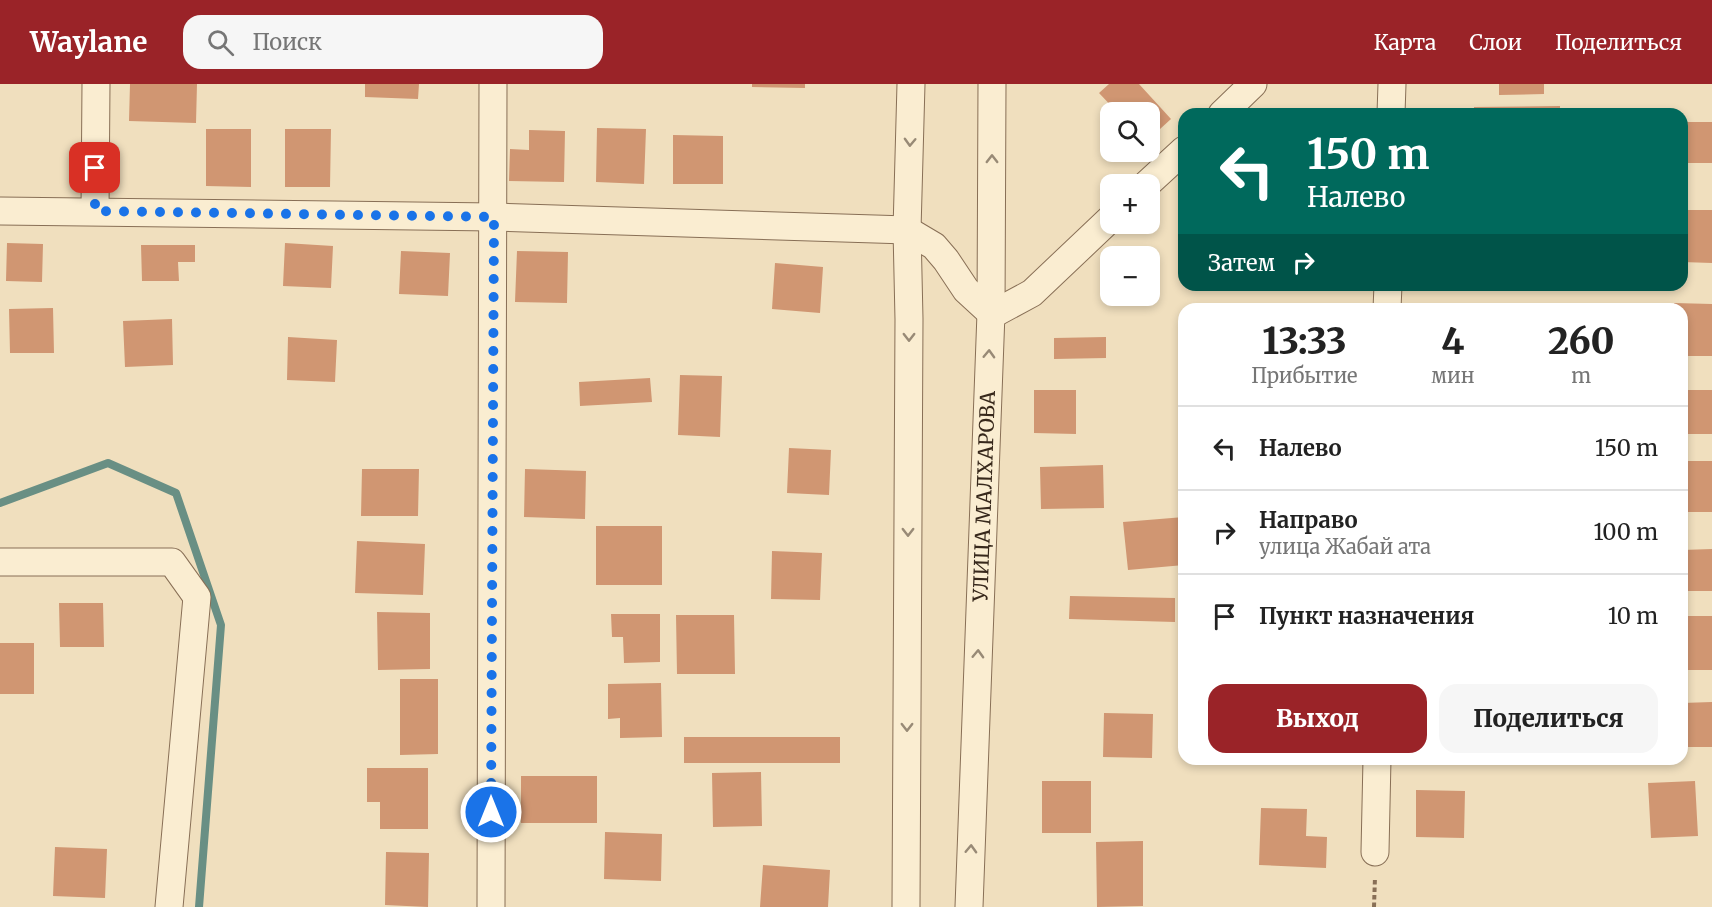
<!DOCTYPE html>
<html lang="ru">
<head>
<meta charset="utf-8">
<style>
  :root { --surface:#fff; --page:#f6f6f6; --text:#222; --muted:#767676; --line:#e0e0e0; --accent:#9a2328 }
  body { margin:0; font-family:Merriweather,serif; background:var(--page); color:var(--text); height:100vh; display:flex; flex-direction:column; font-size:22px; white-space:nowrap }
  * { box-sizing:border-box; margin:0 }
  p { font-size:20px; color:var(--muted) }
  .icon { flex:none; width:33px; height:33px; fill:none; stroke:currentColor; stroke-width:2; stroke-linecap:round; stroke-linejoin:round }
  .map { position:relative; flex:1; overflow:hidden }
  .panel { position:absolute; left:1178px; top:219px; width:510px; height:462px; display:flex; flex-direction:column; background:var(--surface); border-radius:18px; box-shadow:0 3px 9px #0003 }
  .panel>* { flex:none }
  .hud { position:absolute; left:1178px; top:24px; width:510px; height:183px; border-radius:18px; box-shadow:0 3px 9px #0003; background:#00695c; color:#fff; overflow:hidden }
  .fabs { position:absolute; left:1100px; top:18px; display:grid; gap:12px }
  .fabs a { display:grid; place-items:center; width:60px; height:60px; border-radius:12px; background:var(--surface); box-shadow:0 3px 9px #0003; font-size:30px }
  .pin { position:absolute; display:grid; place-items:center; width:51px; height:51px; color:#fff; margin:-26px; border-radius:12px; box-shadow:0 3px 9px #0006 }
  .me { position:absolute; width:66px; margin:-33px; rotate:0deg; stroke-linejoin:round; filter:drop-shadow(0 0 4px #0008) }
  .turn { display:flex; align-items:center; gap:21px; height:126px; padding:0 30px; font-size:27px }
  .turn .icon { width:78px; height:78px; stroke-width:2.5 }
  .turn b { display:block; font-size:42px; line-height:51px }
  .then { display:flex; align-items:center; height:57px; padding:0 30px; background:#0003; gap:12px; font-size:22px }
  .eta { display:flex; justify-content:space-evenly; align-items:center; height:102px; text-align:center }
  .eta b { font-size:36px; font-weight:800; line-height:42px }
  .primary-button { display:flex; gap:12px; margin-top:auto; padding:12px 30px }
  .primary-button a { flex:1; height:69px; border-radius:18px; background:var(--accent); color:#fff; font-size:24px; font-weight:800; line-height:69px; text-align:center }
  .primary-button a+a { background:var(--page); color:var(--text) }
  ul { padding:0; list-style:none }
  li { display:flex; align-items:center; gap:18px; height:84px; padding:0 30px; border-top:2px solid var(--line) }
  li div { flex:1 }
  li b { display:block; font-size:22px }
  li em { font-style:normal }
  header { display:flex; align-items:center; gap:36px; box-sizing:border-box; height:84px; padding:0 30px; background:var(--accent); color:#fff }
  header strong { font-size:28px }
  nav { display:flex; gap:33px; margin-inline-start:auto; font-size:21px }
  .search { width:420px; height:54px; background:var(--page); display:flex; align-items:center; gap:15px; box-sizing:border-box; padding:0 21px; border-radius:18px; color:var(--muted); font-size:22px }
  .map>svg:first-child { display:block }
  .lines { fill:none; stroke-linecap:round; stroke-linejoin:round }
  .stream { stroke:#698f84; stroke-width:8 }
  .building { fill:#d09672 }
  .street-casing { stroke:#886f56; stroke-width:29 }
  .path { stroke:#886f56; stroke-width:4; stroke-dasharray:4.5 3; stroke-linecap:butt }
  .street { stroke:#faedd1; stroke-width:27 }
  .oneway { stroke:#988a76 }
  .route { stroke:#1a73e8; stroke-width:10; stroke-dasharray:0 18 }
  .labels { text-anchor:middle; stroke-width:4.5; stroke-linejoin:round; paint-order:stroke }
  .street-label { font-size:20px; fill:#37281b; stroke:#f7e9ce }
</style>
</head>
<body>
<header>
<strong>Waylane</strong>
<div class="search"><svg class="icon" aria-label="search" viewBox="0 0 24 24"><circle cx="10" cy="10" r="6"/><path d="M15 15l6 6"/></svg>Поиск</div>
<nav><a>Карта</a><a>Слои</a><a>Поделиться</a></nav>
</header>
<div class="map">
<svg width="1712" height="823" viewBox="0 0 1712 823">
  <rect width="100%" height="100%" fill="#f0dfbe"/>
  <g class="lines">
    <path class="stream" d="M0 419 108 379 176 409 221 541 199 823"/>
  </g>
  <path class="building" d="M130 0H197L196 39 129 37Z
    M365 0H419L418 15 365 13Z
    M752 0H805V4L752 3Z
    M1109 0H1139L1171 35 1149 55V28H1117L1099 9Z
    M1499 0H1544V10L1499 11Z
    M1560 22V30H1474V23Z
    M1682 38H1712V79H1682Z
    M597 44 646 45 644 100 596 98Z
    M206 45H251V103L206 102Z
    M285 45H331L330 103H285Z
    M529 46 565 47 564 98 509 97 510 65 529 66Z
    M673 51 723 52V100H673Z
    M1682 126H1712V179L1682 178Z
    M7 159 43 160 42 198 6 197Z
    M285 159 333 162 331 204 283 202Z
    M141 161H195V178H178L179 197H142Z
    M401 167 450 169 448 212 399 210Z
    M517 167 568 168 567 219 515 218Z
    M775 179 823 183 820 229 772 225Z
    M1423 219 1472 220V225H1423Z
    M1674 219 1712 220V272H1682V225H1674Z
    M53 224 54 269H10L9 225Z
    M172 235 173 281 125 283 123 237Z
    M288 253 337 256 335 298 287 296Z
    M1106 253V274L1054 275V254Z
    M680 291 722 292 720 353 678 351Z
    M650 294 652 318 580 322 579 298Z
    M1034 306H1076V350L1034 349Z
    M1682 306H1712V350H1682Z
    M789 364 831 366 829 411 787 409Z
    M1682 377H1712V428H1682Z
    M1103 381 1104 424 1041 425 1040 383Z
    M362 385H419L418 432H361Z
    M525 385 586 387 585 435 524 433Z
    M1184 433V481L1128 486 1123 438Z
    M596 442H662V501H596Z
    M357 457 425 460 423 511 355 509Z
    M1712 465V507H1682V466Z
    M772 467 822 469 820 516 771 515Z
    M1070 512 1175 514V538L1069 535Z
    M59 519H103L104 563H60Z
    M377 528 430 529V585L378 586Z
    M611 530H660V578L624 579 623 553H612Z
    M676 531H734L735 590H677Z
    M1682 532H1712V586H1682Z
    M0 559H34V610H0Z
    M400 595H438V670L400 671Z
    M661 599 662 653 620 654V634L608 635V600Z
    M1712 618V663H1682V619Z
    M1104 629 1153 630 1152 674 1103 673Z
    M684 653H840V679H684Z
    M367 684H428V745H380V718H367Z
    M761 688 762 742 713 743 712 689Z
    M521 692H597V739H521Z
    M1042 697H1091V749H1042Z
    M1695 697 1698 752 1651 754 1648 699Z
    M1416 706 1465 707 1464 754 1416 753Z
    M1261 724 1307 725 1306 752 1327 753 1326 784 1259 781Z
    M605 748 662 750 661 797 604 795Z
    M1143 757V822L1097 823 1096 758Z
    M55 763 107 765 105 814 53 812Z
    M386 768 429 769 428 823 385 821Z
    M763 781 830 786 828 823H760Z"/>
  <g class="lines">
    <g class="street-casing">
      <g id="street">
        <path d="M1222 30 1253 0"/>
        <path d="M1391 30 1392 0"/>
        <path d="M1147 100 1184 66"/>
        <path d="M0 127 494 133 907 146 934 162 946 176 966 206 991 229H995L1032 209 1110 135"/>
        <path d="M95 127 96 0"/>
        <path d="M1387 225 1388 201"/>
        <path d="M0 478H172L197 513 169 823"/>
        <path d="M1375 768 1377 675"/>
        <path d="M491 823 493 0"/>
        <path d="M906 823 909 235 907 146 911 0"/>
        <path id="s1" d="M969 823 991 229 992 0"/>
      </g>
    </g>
    <path class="path" d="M1374 823 1375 793"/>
    <use href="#street" class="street"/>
  </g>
  <defs><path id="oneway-chevron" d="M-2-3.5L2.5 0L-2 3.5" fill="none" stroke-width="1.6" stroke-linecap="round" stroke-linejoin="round" transform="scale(1.5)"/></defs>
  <g class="oneway">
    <use href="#oneway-chevron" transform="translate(910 58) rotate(92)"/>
    <use href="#oneway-chevron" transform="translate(992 75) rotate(-90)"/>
    <use href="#oneway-chevron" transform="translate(909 253) rotate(90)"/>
    <use href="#oneway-chevron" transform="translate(989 270) rotate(-88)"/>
    <use href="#oneway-chevron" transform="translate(908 448) rotate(90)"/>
    <use href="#oneway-chevron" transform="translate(978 570) rotate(-88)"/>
    <use href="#oneway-chevron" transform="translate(907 643) rotate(90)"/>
    <use href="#oneway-chevron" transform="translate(971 765) rotate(-88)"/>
  </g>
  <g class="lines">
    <path class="route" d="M95 84V127L494 133 491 728"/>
  </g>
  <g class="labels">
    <g class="street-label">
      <text dy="7" stroke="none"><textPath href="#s1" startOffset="411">УЛИЦА МАЛХАРОВА</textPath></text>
    </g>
  </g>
</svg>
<div class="fabs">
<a><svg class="icon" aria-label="search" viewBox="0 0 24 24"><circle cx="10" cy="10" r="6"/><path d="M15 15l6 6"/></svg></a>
<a>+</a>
<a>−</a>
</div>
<div class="pin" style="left:95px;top:84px;background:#d93025"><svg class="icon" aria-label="arrive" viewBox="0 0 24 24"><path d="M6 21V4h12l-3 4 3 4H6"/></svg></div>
<svg class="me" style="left:491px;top:728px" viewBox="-20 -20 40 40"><circle r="17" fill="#1a73e8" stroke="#fff" stroke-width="3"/><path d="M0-11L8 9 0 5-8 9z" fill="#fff"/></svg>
<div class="hud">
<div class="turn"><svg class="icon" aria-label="left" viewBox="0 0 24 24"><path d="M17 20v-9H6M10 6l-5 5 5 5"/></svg><div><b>150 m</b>Налево</div></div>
<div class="then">Затем<svg class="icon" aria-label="right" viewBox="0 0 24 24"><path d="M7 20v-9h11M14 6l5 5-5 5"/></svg></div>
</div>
<section class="panel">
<div class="eta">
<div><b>13:33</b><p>Прибытие</p></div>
<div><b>4</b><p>мин</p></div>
<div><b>260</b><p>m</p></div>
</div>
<ul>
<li><svg class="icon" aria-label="left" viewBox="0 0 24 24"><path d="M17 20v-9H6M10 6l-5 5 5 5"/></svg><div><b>Налево</b></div><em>150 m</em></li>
<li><svg class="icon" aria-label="right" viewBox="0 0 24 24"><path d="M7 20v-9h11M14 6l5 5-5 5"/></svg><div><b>Направо</b><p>улица Жабай ата</p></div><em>100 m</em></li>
<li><svg class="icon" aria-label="arrive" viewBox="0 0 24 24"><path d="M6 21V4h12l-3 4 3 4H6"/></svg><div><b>Пункт назначения</b></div><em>10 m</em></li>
</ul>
<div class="primary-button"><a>Выход</a><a>Поделиться</a></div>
</section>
</div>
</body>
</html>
